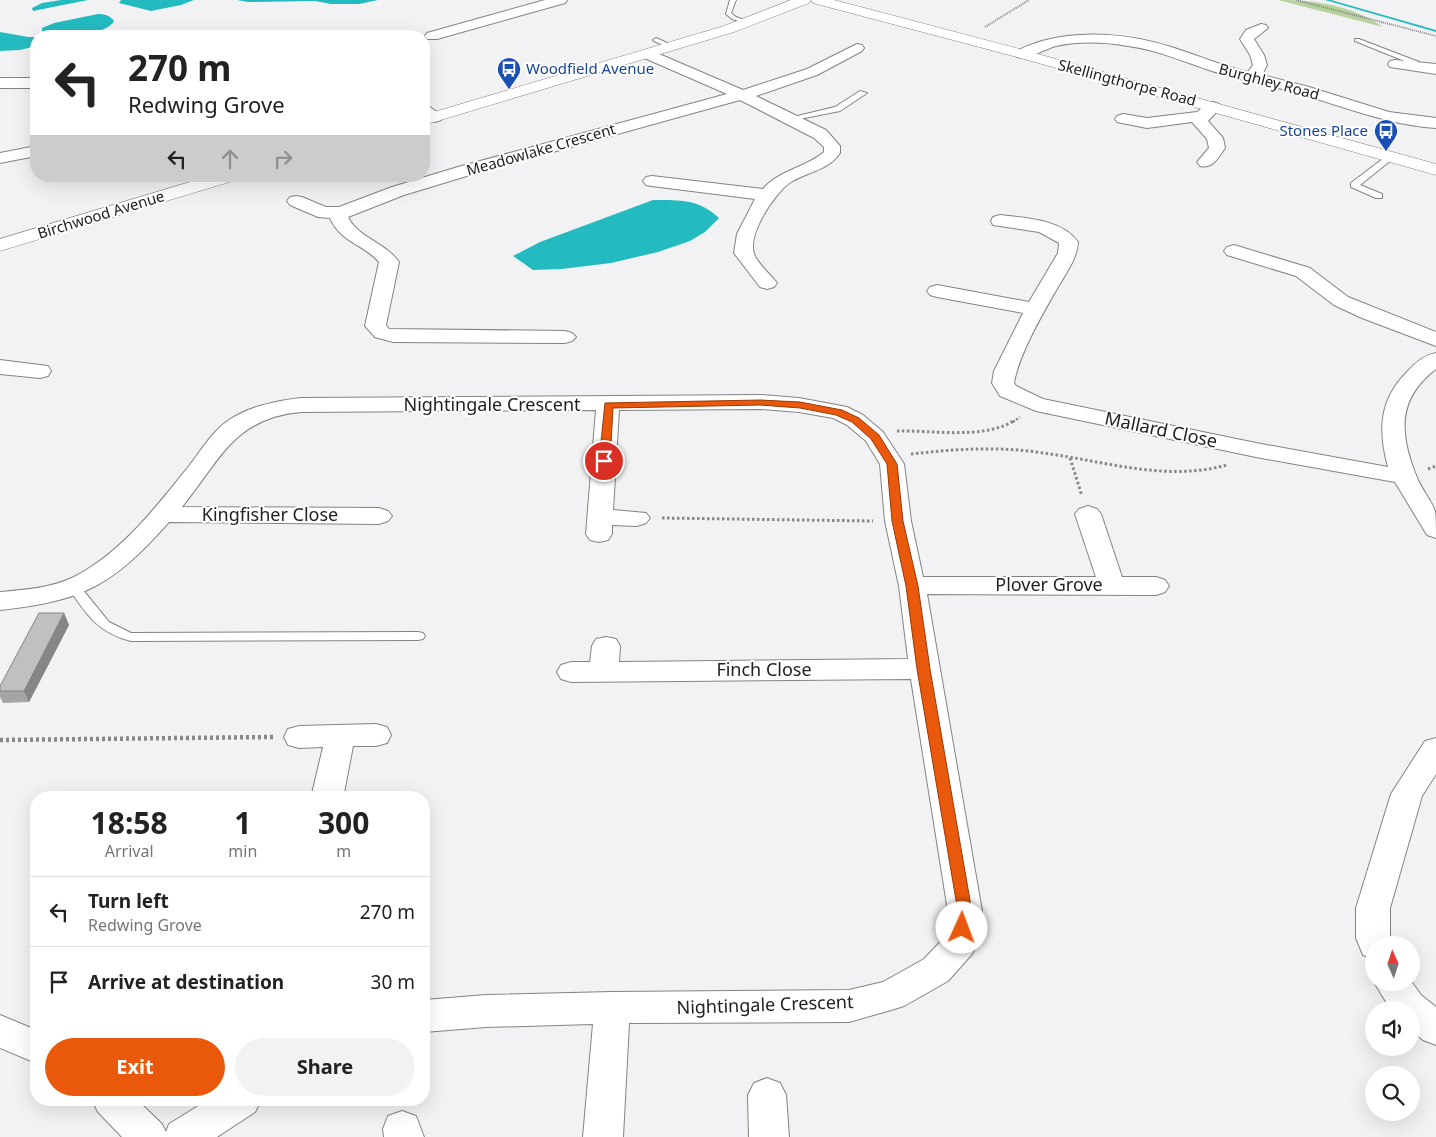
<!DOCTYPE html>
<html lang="en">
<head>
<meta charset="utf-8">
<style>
  :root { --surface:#fff; --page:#f2f2f2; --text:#222; --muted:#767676; --line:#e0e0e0; --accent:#ea580c }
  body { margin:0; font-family:"Noto Sans",sans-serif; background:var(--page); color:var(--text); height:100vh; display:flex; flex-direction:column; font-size:19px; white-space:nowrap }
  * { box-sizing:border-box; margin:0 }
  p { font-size:16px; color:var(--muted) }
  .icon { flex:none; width:28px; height:28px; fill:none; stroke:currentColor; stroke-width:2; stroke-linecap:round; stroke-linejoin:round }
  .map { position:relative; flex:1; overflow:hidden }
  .sheet { position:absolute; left:30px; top:791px; width:400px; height:315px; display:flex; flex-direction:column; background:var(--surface); border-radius:20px; box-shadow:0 5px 20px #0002 }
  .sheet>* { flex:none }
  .guide { position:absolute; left:30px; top:30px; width:400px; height:152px; border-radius:20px; box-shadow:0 5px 20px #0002; background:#fff; color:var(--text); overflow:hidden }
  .needle { width:32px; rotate:357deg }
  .buttons { position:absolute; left:1365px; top:936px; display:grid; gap:10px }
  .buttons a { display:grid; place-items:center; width:55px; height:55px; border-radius:50%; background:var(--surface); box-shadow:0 5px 20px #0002; font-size:25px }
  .pin { position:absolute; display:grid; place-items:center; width:42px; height:42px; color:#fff; margin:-21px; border:2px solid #fff; border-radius:50%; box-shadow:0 1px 5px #0007 }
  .me { position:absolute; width:55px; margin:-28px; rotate:2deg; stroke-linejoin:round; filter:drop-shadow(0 0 4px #0008) }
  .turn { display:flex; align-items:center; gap:18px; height:105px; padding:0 15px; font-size:22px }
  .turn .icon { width:65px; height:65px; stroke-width:2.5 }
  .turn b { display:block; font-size:35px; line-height:42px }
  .lanes { display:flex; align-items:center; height:48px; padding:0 15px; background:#0003; justify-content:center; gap:25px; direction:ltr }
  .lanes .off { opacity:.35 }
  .eta { display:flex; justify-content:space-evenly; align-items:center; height:85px; text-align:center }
  .eta b { font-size:30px; font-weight:700; line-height:35px }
  .action { display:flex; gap:10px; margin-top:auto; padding:10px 15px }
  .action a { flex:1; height:58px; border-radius:30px; background:var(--accent); color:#fff; font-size:20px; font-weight:700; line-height:58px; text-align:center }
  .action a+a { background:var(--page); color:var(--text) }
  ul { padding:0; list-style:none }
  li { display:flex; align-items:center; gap:15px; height:70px; padding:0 15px; border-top:1px solid var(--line) }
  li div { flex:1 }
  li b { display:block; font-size:19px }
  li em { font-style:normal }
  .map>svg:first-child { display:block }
  .green { fill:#b6d39d }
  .water { fill:#24bbc0 }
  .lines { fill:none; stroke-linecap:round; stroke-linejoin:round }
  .stream { fill:#24bbc0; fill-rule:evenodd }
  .service-casing { stroke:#838384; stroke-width:2 }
  .minor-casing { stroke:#838384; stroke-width:2 }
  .tertiary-casing { stroke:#838384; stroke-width:1 }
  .secondary-casing { stroke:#838384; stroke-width:1 }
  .path-far3 { stroke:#888889; stroke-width:2; stroke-dasharray:1 1; stroke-linecap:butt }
  .path-far2 { stroke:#888889; stroke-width:2.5; stroke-dasharray:2 2; stroke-linecap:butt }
  .path-far1 { stroke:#888889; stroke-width:3; stroke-dasharray:2.5 2.5; stroke-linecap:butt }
  .path { stroke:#888889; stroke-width:4.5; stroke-dasharray:3 3; stroke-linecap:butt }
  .service { fill:#fff; fill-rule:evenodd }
  .minor { fill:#fff; fill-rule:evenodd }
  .tertiary { fill:#fff; fill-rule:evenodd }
  .secondary { fill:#fff; fill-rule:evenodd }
  .wall { fill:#a5a4a6 }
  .shaded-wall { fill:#868687 }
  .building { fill:#c0bfc1; stroke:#868687 }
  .route { fill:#ea580c; stroke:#983908 }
  .labels { text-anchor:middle; stroke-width:4; stroke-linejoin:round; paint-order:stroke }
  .far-transit-label { font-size:15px; fill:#164399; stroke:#fff; text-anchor:start }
  .far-street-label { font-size:15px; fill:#212122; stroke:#fff }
  .street-label { font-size:18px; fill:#212122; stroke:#fff }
</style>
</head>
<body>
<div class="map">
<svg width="1436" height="1137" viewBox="0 0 1436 1137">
  <rect width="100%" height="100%" fill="#f2f2f4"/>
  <path class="green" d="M1278 0C1316 0 1351 5 1383 27Z"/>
  <path class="water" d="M61 0H88L33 11 32 8 42 3Z
    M121 0H194L181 5 151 11 119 3Z
    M237 0H378L359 4H331L315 1 248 2Z
    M98 14C104 14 110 15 114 21 106 36 62 36 46 36L59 32 42 31V28L54 23Z
    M0 32 28 37H36V46L20 50 0 51Z
    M653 200C680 200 699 199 719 218L705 232 690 241 658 252 611 263 562 269 533 270 513 256 540 242Z"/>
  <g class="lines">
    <path class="stream" d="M1325 0H1331L1436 30V32Z"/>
    <g class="service-casing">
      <path id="service" d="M730 0H736L731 13 736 17 750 22V24L732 19 726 14Z
        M656 38 674 46 675 47 670 48 654 41 653 40Z
        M1355 39H1359L1419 62 1412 64 1355 41Z
        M860 91 867 93 840 111 789 121 785 119 835 107Z
        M1388 155 1395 157 1360 185 1382 194V198H1376L1351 187V183Z
        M74 583 78 584 109 622 131 633 418 632 423 633 425 636 423 639 418 640 131 641C98 633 86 614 68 587Z"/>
    </g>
    <g class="minor-casing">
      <path id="minor" d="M545 0H567L565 3 437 39H427L425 36 427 33Z
        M1261 24 1266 25 1268 28 1254 39 1264 55 1267 65 1262 75 1309 87 1389 112 1436 118V128C1388 125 1346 107 1300 94 1271 85 1241 81 1212 71 1184 62 1158 50 1128 46 1105 42 1080 41 1056 46 1044 49 1029 60 1017 57L1015 54C1020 47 1034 44 1042 41 1084 30 1130 34 1171 47 1197 55 1222 66 1248 72L1253 65 1250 55 1240 39 1246 30Z
        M857 44 862 45 864 48 862 51 817 75 756 96 826 130 840 146V153C829 170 807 172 791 182 775 192 745 237 755 256 760 266 770 274 777 283L774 287 767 289 760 287 734 253 737 234 755 199 652 186 646 185 643 181 646 177 652 176 763 189C779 170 805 168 824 152V147L814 138 740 100 470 175 404 195 348 217C358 238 385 242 399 262L386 325 389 329 565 331 572 333 576 337 572 341 565 343 393 342 375 337 365 326 379 262C364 244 341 243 330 218L318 217 290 205 287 201 290 197 296 196 302 197 326 207H339L392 187 458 167 727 94 642 57 640 54 642 51H652L743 90 807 69Z
        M1395 60 1436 64V74L1390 67 1388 64 1390 61Z
        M0 78H36V88H0Z
        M1213 102 1219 104 1221 107 1208 121 1223 138 1225 148C1218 158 1213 169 1200 166L1197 162 1209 148 1207 139 1192 122 1147 128 1117 122 1115 119 1117 116 1123 114 1147 118 1197 112 1207 104Z
        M424 105 430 107 443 117 441 120 435 122 424 117Z
        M36 146V156L0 163V153Z
        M1000 215C1025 218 1062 219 1078 242 1077 259 1066 273 1058 287 1043 313 1019 354 1014 383L1016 386 1043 399 1256 443 1388 467C1378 430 1379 400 1407 372 1415 363 1424 355 1436 353V369C1395 400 1400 437 1418 480 1423 491 1431 500 1435 511 1436 518 1436 530 1436 538L1427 535 1395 482 1256 457 1036 411 1000 396 992 383 994 371 1023 313 937 297 930 295 927 291 930 287 937 285 1029 302 1058 253 1059 243 1039 232 993 225 991 221 993 217Z
        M1234 245 1310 268 1348 297 1436 332V346L1362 318 1334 305 1296 276 1227 255 1224 251 1227 247Z
        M0 360 48 366 51 371 48 376 40 378 0 374Z
        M761 395 799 398 847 407 863 415 883 432 904 464 911 521 923 577H1096L1075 514 1079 509 1088 506 1097 509 1101 514 1122 577H1156L1165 580 1169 586 1165 592 1156 595 927 594 982 911 977 944 972 954 948 981 904 1006 891 1010 849 1022 629 1023 623 1137H583L593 1024 486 1027 424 1032V1000L486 995 612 992 849 990 883 982 924 959 944 938 948 911 911 679 571 682 561 679 557 672 561 665 571 662H590L592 646 596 639 606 637 616 639 620 646 619 662 908 659 899 586 885 521 880 464 866 441 847 425 833 418 799 412 761 409 619 410 613 510 646 513 650 518 646 523 637 526 612 525V534L608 540 599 542 590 540 586 534 596 410 301 412C234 418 220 460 182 507L379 508 388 511 392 516 388 521 379 524 169 522C113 585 84 601 0 610V592C25 590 51 588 74 577 121 553 157 506 189 466 201 451 212 431 229 420 250 406 276 401 301 398Z
        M376 724 387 727 391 735 387 743 376 746H353L343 798H311L323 747 299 748 288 745 284 737 288 729 299 726Z
        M1436 738V774L1422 796 1390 908V938L1392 945H1374V959L1363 955 1356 938V908L1391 794 1425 741Z
        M1411 981 1421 995 1436 1007V1045L1423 1040 1411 1030V1010H1391L1374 982Z
        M0 1015 36 1030V1063L0 1048Z
        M767 1078 780 1083 786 1095 789 1137H749L748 1095 754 1083Z
        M92 1100H137L162 1124 166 1132 169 1124 208 1100H261L255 1112 217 1137H122L98 1112Z
        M402 1111 416 1116 424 1137H384L383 1129 388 1116Z"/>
    </g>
    <g class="tertiary-casing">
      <path id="tertiary" d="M791 0H811L809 3 734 32 424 125V115L724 26Z
        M210 176H239L236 180 0 251V239Z"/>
    </g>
    <g class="secondary-casing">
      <path id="secondary" d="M811 0H834L1027 51 1436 164V175L1017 57 813 3Z"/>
    </g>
    <path class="path-far3" d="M1296 0 1436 36
      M985 27 1029 0"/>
    <path class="path-far2" d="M1013 422 1020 417"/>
    <path class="path-far1" d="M897 431C932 430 985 440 1015 420
      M911 454C955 449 1000 446 1043 453 1105 461 1165 482 1227 465
      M1070 458 1082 496
      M1428 469 1436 466
      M662 518 873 521"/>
    <path class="path" d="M0 740 274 737"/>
    <use href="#service" class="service"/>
    <use href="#minor" class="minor"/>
    <use href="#tertiary" class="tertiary"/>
    <use href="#secondary" class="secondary"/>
  </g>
  <path class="wall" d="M64 613 69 625 29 702 3 703 0 697V686Z"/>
  <path class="shaded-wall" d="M64 613 69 625 29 702 24 691Z"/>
  <path class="building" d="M39 613H64L24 691H0V686Z"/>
  <path class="route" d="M760 400 800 402 842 410 859 418 879 435 897 464 903 521 918 586 930 669 972 912 968 932 962 934 957 932 955 928 958 912 917 669 906 586 892 521 887 464 871 439 852 422 836 415 800 408 760 405 613 408 610 461 604 464 599 461 605 403Z"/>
  <defs>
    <g id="bus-pin" transform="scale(1.25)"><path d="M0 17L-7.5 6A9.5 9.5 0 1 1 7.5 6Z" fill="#1a4fb4" stroke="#fff"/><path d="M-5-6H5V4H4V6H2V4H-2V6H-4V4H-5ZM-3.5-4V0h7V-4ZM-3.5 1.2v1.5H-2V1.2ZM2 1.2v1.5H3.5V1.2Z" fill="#fff"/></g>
  </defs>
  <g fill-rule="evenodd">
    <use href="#bus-pin" x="509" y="69"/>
    <use href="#bus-pin" x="1386" y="131"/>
  </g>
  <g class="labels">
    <g class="far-transit-label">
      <text x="526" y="74">Woodfield Avenue</text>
      <text x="1368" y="136" text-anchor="end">Stones Place</text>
    </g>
    <g class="far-street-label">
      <text transform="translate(1269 82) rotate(15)" y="5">Burghley Road</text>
      <text transform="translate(1127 83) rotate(15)" y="5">Skellingthorpe Road</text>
      <text transform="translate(541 150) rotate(-16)" y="5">Meadowlake Crescent</text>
      <text transform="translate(101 215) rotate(-17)" y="5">Birchwood Avenue</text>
    </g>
    <g class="street-label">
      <text x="492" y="411">Nightingale Crescent</text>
      <text transform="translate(1161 430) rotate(12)" y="6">Mallard Close</text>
      <text x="270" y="521">Kingfisher Close</text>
      <text x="1049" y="591">Plover Grove</text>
      <text x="764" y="676">Finch Close</text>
      <text transform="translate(765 1005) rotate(-2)" y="6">Nightingale Crescent</text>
    </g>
  </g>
</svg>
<div class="buttons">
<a><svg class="needle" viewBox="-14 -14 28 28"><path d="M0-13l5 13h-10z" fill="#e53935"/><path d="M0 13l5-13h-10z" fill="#767676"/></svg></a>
<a><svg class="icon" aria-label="sound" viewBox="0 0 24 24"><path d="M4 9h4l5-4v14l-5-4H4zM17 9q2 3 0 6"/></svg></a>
<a><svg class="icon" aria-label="search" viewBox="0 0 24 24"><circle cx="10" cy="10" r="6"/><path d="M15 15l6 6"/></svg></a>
</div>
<div class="pin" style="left:604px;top:461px;background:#d93025"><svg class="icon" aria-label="arrive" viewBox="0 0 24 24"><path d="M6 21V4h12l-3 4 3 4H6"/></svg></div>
<svg class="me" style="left:962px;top:928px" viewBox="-20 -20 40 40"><circle r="19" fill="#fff"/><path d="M0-13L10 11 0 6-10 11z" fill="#ea580c"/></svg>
<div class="guide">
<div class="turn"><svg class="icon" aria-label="left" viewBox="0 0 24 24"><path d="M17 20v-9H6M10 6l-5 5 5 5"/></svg><div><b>270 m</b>Redwing Grove</div></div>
<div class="lanes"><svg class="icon" aria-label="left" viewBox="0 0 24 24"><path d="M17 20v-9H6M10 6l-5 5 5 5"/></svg><svg class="icon off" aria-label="ahead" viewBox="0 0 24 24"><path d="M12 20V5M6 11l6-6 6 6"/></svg><svg class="icon off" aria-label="right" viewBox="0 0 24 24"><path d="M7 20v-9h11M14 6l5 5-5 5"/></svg></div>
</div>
<section class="sheet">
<div class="eta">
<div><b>18:58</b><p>Arrival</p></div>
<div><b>1</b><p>min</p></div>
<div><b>300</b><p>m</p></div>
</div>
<ul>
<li><svg class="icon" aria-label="left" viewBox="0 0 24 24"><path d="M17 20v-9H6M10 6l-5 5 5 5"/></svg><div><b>Turn left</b><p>Redwing Grove</p></div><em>270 m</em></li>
<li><svg class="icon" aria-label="arrive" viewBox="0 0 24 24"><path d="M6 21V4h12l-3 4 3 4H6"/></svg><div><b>Arrive at destination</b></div><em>30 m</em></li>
</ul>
<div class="action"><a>Exit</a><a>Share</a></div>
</section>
</div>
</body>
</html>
